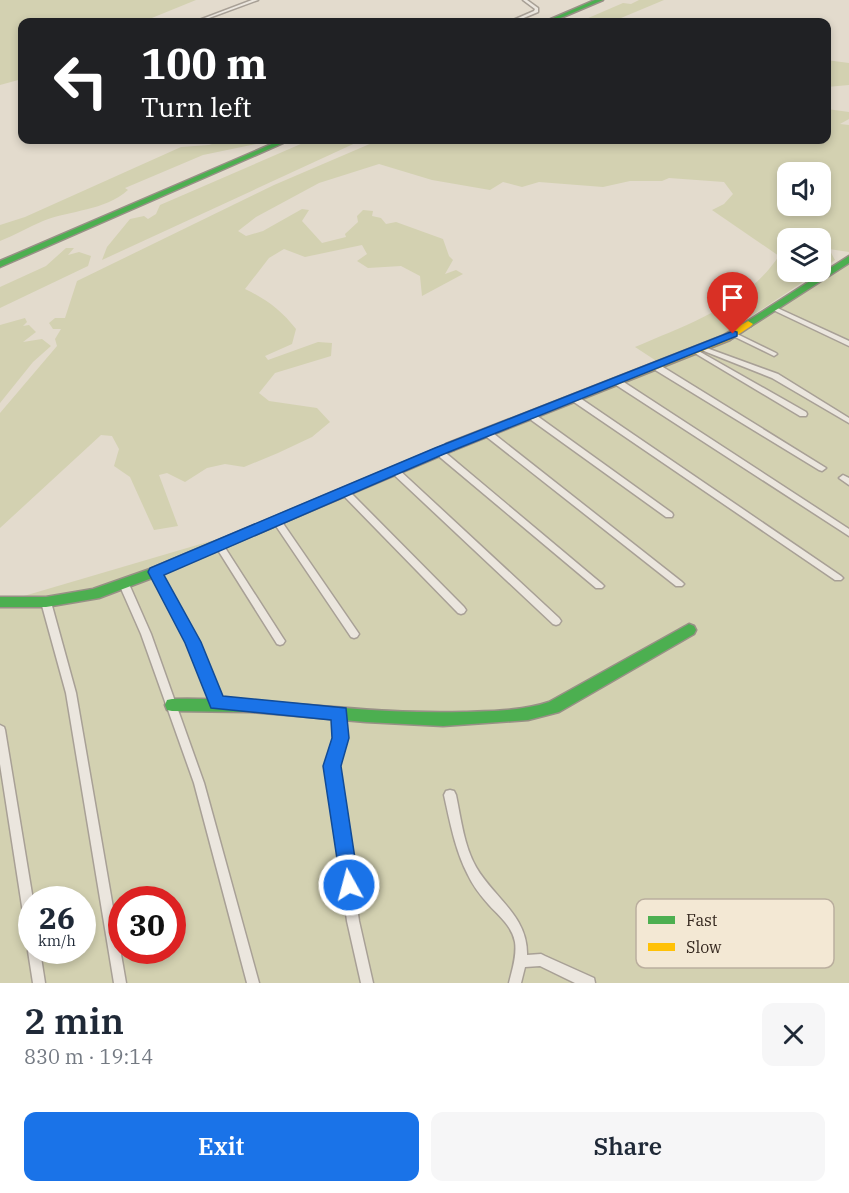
<!DOCTYPE html>
<html lang="en">
<head>
<meta charset="utf-8">
<style>
  :root { --surface:#fff; --page:#f6f6f7; --text:#1f2937; --muted:#747a83; --accent:#1a73e8 }
  body { margin:0; font-family:"IBM Plex Serif",serif; background:var(--page); color:var(--text); height:100vh; display:flex; flex-direction:column; font-size:22px; white-space:nowrap }
  * { box-sizing:border-box; margin:0 }
  p { font-size:20px; color:var(--muted) }
  .icon { flex:none; width:33px; height:33px; fill:none; stroke:currentColor; stroke-width:2; stroke-linecap:round; stroke-linejoin:round }
  .map { position:relative; height:983px; overflow:hidden }
  .drawer { display:flex; flex-direction:column; background:var(--surface); flex:1 }
  .drawer>* { flex:none }
  .hud { position:absolute; left:18px; top:18px; width:813px; height:126px; border-radius:12px; box-shadow:0 3px 9px #0003; background:#202124; color:#fff; overflow:hidden }
  .controls { position:absolute; left:777px; top:162px; display:grid; gap:12px }
  .controls a { display:grid; place-items:center; width:54px; height:54px; border-radius:12px; background:var(--surface); box-shadow:0 3px 9px #0003; font-size:30px }
  .speed { position:absolute; left:18px; top:886px; display:flex; gap:12px; font-size:30px; font-weight:700; text-align:center }
  .speed>* { display:grid; place-content:center; width:78px; height:78px; border-radius:50%; background:var(--surface); box-shadow:0 3px 9px #0003; line-height:1 }
  .speed small { font-size:15px; font-weight:400 }
  .speed .limit { border:9px solid #d22; background:#fff; color:#111 }
  .pin { position:absolute; display:grid; place-items:center; width:51px; height:51px; color:#fff; margin:-62px -26px; border-radius:50% 50% 50% 0; rotate:-45deg; box-shadow:0 0 6px #0007 }
  .pin .icon { rotate:45deg }
  .me { position:absolute; width:66px; margin:-33px; rotate:353deg; stroke-linejoin:round; filter:drop-shadow(0 0 4px #0008) }
  .turn { display:flex; align-items:center; gap:21px; height:126px; padding:0 24px; font-size:27px }
  .turn .icon { width:78px; height:78px; stroke-width:2.5 }
  .turn b { display:block; font-size:42px; line-height:51px }
  .round { display:grid; place-items:center; flex:none; width:63px; height:63px; border-radius:12px; background:var(--page) }
  .summary { display:flex; align-items:center; justify-content:space-between; height:102px; padding:0 24px }
  h1 { font-size:36px; font-weight:600; line-height:45px }
  .button { display:flex; gap:12px; margin-top:auto; padding:12px 24px }
  .button a { flex:1; height:69px; border-radius:12px; background:var(--accent); color:#fff; font-size:24px; font-weight:600; line-height:69px; text-align:center }
  .button a+a { background:var(--page); color:var(--text) }
  .map>svg:first-child { display:block }
  .green { fill:#d3d1b1; fill-rule:evenodd }
  .lines { fill:none; stroke-linecap:round; stroke-linejoin:round }
  .street-casing { stroke:#a8a096; stroke-width:3 }
  .fast-casing { stroke:#989086; stroke-width:3 }
  .slow-casing { stroke:#989086; stroke-width:3 }
  .street { fill:#ebe6de; fill-rule:evenodd }
  .fast { fill:#4caf50; fill-rule:evenodd }
  .slow { fill:#ffc107; fill-rule:evenodd }
  .route { fill:#1a73e8; stroke:#114b97; stroke-width:1.5 }
  .key { fill:#f3e8d4; stroke:#baae9e; stroke-width:1.5 }
  .key-label { font-size:16px; fill:#35281f }
</style>
</head>
<body>
<div class="map">
<svg width="849" height="983" viewBox="0 0 849 983">
  <rect width="100%" height="100%" fill="#e3dbcd"/>
  <path class="green" d="M0 0H196L142 22H22V79L0 85Z
    M639 0H664L621 18 622 21 579 22 623 3 631 4Z
    M826 60 849 63V85L827 87Z
    M827 109 849 112V119L840 124 849 125V252L829 249 835 260 821 270 820 238H788V272H818L720 337 658 362 635 347C688 324 746 305 779 256L712 210 724 204 733 194 724 182 669 178 662 181H630L603 187 539 182 522 187 503 182 490 190 432 180 379 164 319 183 256 217 238 231 246 236 263 231 302 209 309 210 302 221 322 243 346 237 345 234 358 222 357 216 363 210 373 211 372 216 381 218 386 224 396 222 443 239 449 256 453 260 445 274 456 270 463 274 422 296 420 276 401 266 368 268 357 261 367 254 362 245 305 257 284 249 269 258 245 289C266 299 281 310 296 329L292 344 265 356 268 360 318 342 332 343 331 356 275 373 259 393 269 401 317 408 330 422 312 437 278 453 244 467 225 464 207 468 185 482 167 473 159 475 178 526 154 530 130 477 114 466 119 449 112 436 101 435 0 528V413L57 346 55 339 61 329H53L49 323 55 318H65L77 281 274 185 379 140H826ZM788 172H820V206H788Z
    M224 140H267L256 144 203 155 125 188 128 190C104 211 71 210 43 221 29 227 15 235 0 241V225L25 217 181 147 209 145Z
    M310 140H362L102 260 107 247 130 219 144 216 148 219 156 214 160 205Z
    M66 248H74L68 255 79 252 91 256 88 266 0 308V287L46 266Z
    M849 264V983H0V603L255 528 723 342 732 341C744 327 762 317 778 312V308ZM32 900H82V951H32ZM122 900H172V951H122Z
    M25 318 27 322 23 326 29 325 36 332 23 342 42 339 51 346 33 362 0 403V325Z"/>
  <g class="lines">
    <g class="street-casing">
      <path id="street" d="M252 0H258L198 22H194Z
        M523 0H527L538 8V12L514 22H510L511 21 534 11 535 9Z
        M773 306 849 341V346L771 309V307Z
        M733 332 776 353 777 354 774 356 772 355 731 335V333Z
        M701 346 778 374 849 418V423L772 378 699 349V347Z
        M695 349 806 412 807 414 806 416H800L693 352 692 351Z
        M652 364H658L826 468 822 471 819 470 652 368 651 366Z
        M613 379H619L849 529V536L613 383 612 381Z
        M571 396H577L841 576 843 578 841 580H835L571 400 570 398Z
        M527 413H533L672 513 673 515 672 517H666L527 417 526 415Z
        M486 429 489 430 682 582 684 584 682 586H676L483 434 482 432 483 430Z
        M438 448 441 449 602 584 604 586 602 588H596L435 453 434 451Z
        M394 467 397 468 559 618 561 621 559 624 556 625 553 624 391 472 390 470Z
        M843 475 849 478V485L839 478Z
        M345 489 348 490 464 607 466 610 464 613 461 614 458 613 342 494 341 492Z
        M277 518 280 519 357 631 359 634 357 637 354 638 351 637 274 523 273 521 274 519Z
        M219 542 222 543 283 638 285 641 283 644 280 645 277 644 216 547 215 545 216 543Z
        M155 569 158 570 198 642 222 703 221 706 217 707 213 706 212 703 188 642 151 572 152 570Z
        M124 581 127 582 129 584 151 634 204 783 259 983H247L194 783 141 634 119 584 121 582Z
        M46 598 49 599 51 602 76 693 126 983H114L66 693 41 602 43 599Z
        M340 709 344 710 345 713V738L337 766 359 921 373 983H361L347 921 327 766 335 738V713L336 710Z
        M0 725 4 727 5 730 33 900H32V938L28 936 26 932 0 764Z
        M450 790 454 791 456 795C461 819 464 846 476 867 494 898 528 916 527 955L541 954 545 956 594 978 595 983H575L540 966 525 967 521 983H509C512 970 517 956 515 942 512 926 499 916 489 905 481 896 473 886 468 875 455 850 450 822 444 795L446 791Z
        M32 946V951H40L45 983H33L28 951 30 947Z"/>
    </g>
    <g class="fast-casing">
      <path id="fast" d="M595 0H603L551 22H544Z
        M281 140H290L0 267V261Z
        M849 256V263L751 326 748 327 743 324Z
        M450 443 456 447 454 450 160 575 99 598 46 607H0V597H46L93 589 150 569Z
        M689 624 694 626 696 630 694 634 559 712 528 720 443 726 366 722 250 712 172 711 167 710 165 705 167 700 172 699C269 697 366 715 463 712 492 711 522 711 549 702Z"/>
    </g>
    <g class="slow-casing">
      <path id="slow" d="M748 321 753 324 751 326 730 340 454 450 450 451 444 447 446 444 722 336Z"/>
    </g>
    <use href="#street" class="street"/>
    <use href="#fast" class="fast"/>
    <use href="#slow" class="slow"/>
  </g>
  <path class="route" d="M733 331 737 332V336L444 454 164 575 201 642 223 696 346 708 349 738 341 766 359 885 356 892 349 895 342 892 323 766 332 738 331 720 211 708 185 643 148 572 150 568 435 448Z"/>
  <rect x="636" y="899" width="198" height="69" rx="9" class="key"/>
  <rect x="648" y="916" width="27" height="8" fill="#4caf50"/>
  <rect x="648" y="943" width="27" height="8" fill="#ffc107"/>
  <g class="key-label">
    <text x="686" y="926">Fast</text>
    <text x="686" y="953">Slow</text>
  </g>
</svg>
<div class="controls">
<a><svg class="icon" aria-label="sound" viewBox="0 0 24 24"><path d="M4 9h4l5-4v14l-5-4H4zM17 9q2 3 0 6"/></svg></a>
<a><svg class="icon" aria-label="layers" viewBox="0 0 24 24"><path d="M12 4l9 5-9 5-9-5zM3 14l9 5 9-5"/></svg></a>
</div>
<div class="speed"><div>26<small>km/h</small></div><div class="limit">30</div></div>
<div class="pin" style="left:733px;top:334px;background:#d93025"><svg class="icon" aria-label="arrive" viewBox="0 0 24 24"><path d="M6 21V4h12l-3 4 3 4H6"/></svg></div>
<svg class="me" style="left:349px;top:885px" viewBox="-20 -20 40 40"><circle r="17" fill="#1a73e8" stroke="#fff" stroke-width="3"/><path d="M0-11L8 9 0 5-8 9z" fill="#fff"/></svg>
<div class="hud">
<div class="turn"><svg class="icon" aria-label="left" viewBox="0 0 24 24"><path d="M17 20v-9H6M10 6l-5 5 5 5"/></svg><div><b>100 m</b>Turn left</div></div>
</div>
</div>
<section class="drawer">
<div class="summary"><div><h1>2 min</h1><p>830 m · 19:14</p></div><a class="round"><svg class="icon" aria-label="close" viewBox="0 0 24 24"><path d="M6 6l12 12M18 6L6 18"/></svg></a></div>
<div class="button"><a>Exit</a><a>Share</a></div>
</section>
</body>
</html>
